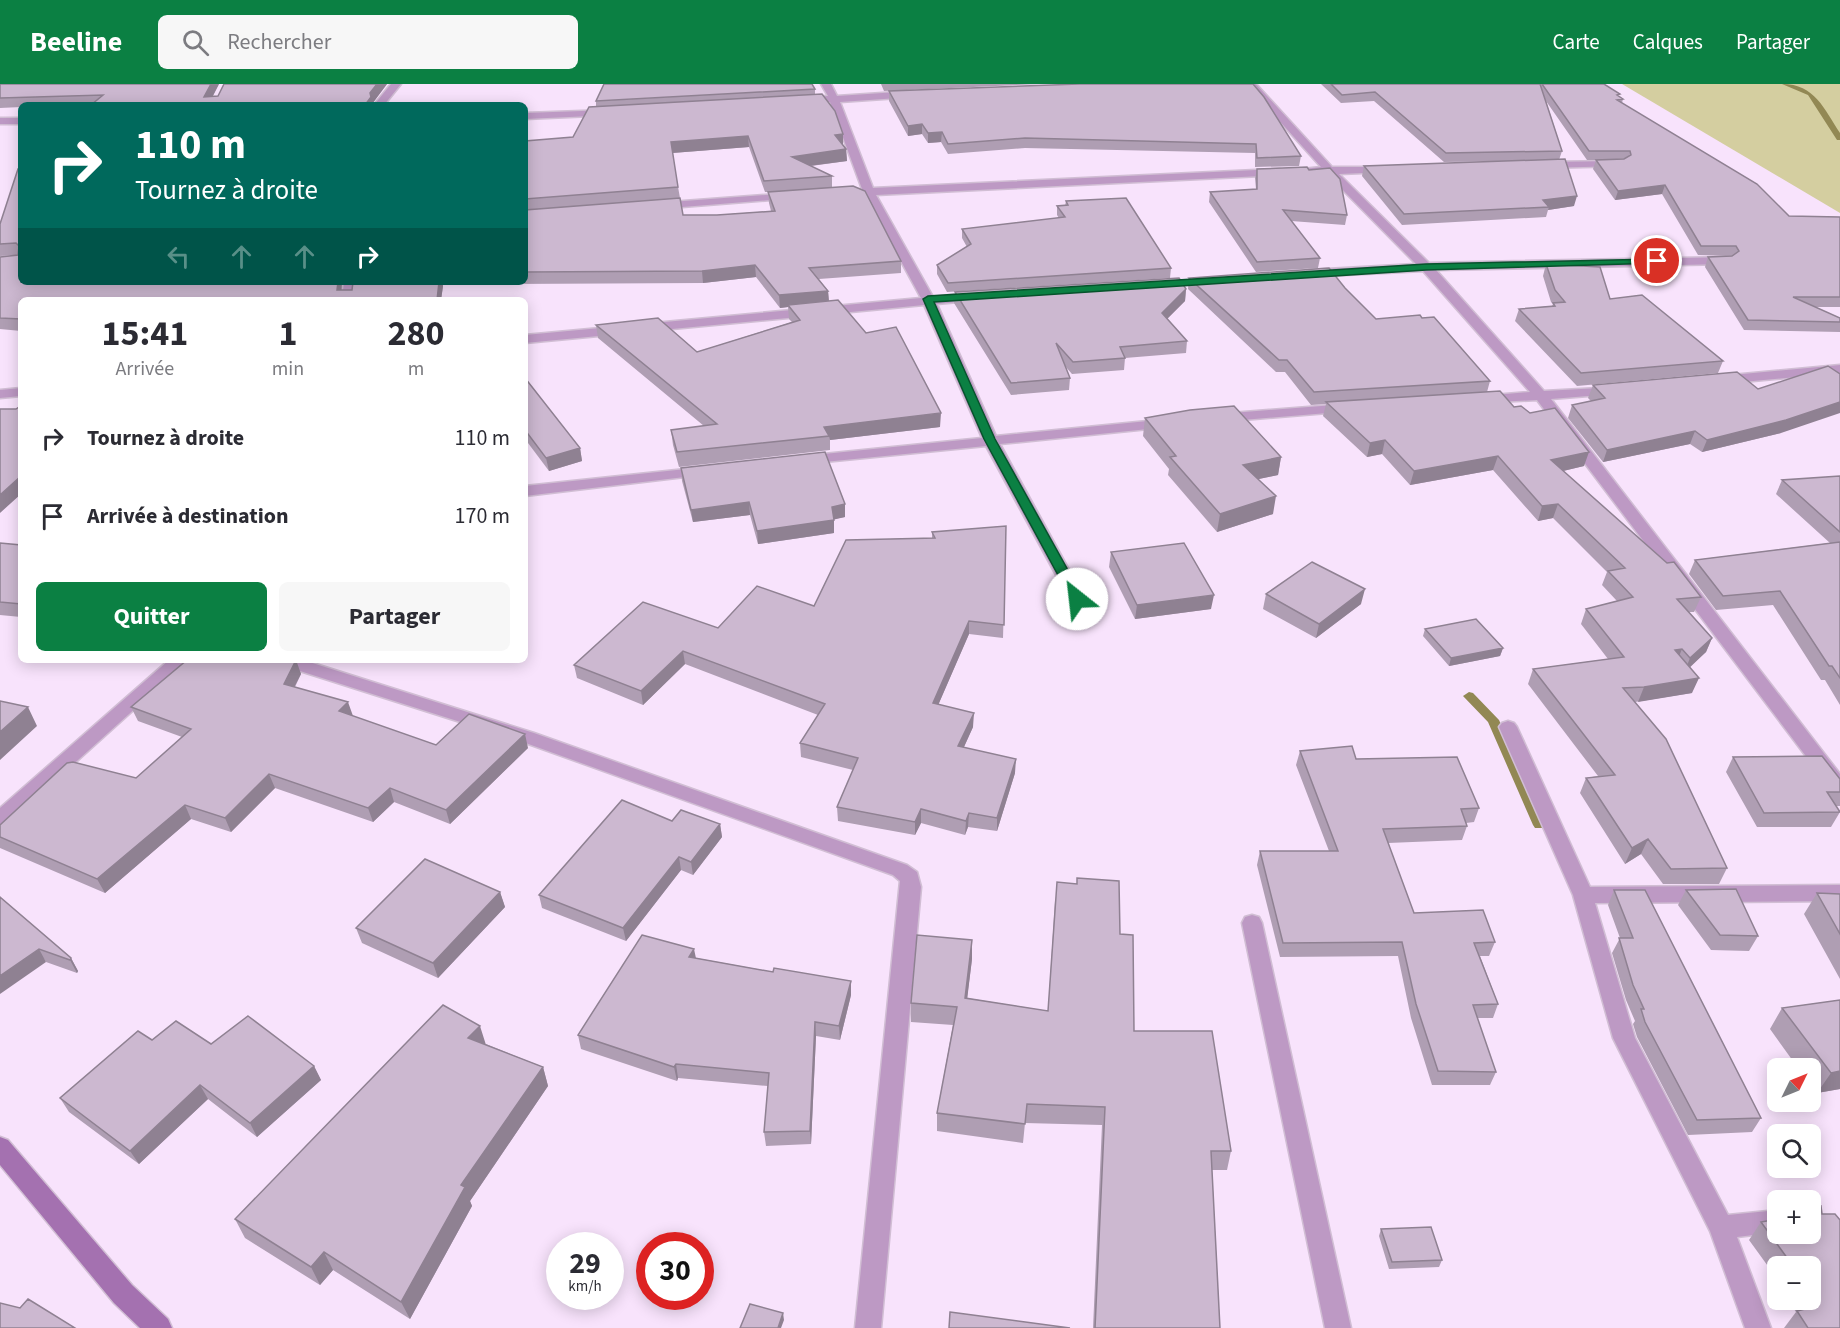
<!DOCTYPE html>
<html lang="fr">
<head>
<meta charset="utf-8">
<style>
  :root { --surface:#fff; --page:#f7f7f7; --text:#2b2b33; --muted:#7c7c81; --accent:#0b8043 }
  body { margin:0; font-family:"Source Sans 3",sans-serif; background:var(--page); color:var(--text); height:100vh; display:flex; flex-direction:column; font-size:22px; white-space:nowrap }
  * { box-sizing:border-box; margin:0 }
  p { font-size:20px; color:var(--muted) }
  .icon { flex:none; width:33px; height:33px; fill:none; stroke:currentColor; stroke-width:2; stroke-linecap:round; stroke-linejoin:round }
  .map { position:relative; flex:1; overflow:hidden }
  .details { position:absolute; left:18px; top:213px; width:510px; height:366px; display:flex; flex-direction:column; background:var(--surface); border-radius:9px; box-shadow:0 3px 15px #0003 }
  .details>* { flex:none }
  .guide { position:absolute; left:18px; top:18px; width:510px; height:183px; border-radius:9px; box-shadow:0 3px 15px #0003; background:#00695c; color:#fff; overflow:hidden }
  .needle { width:39px; rotate:47deg }
  .tools { position:absolute; left:1767px; top:974px; display:grid; gap:12px }
  .tools a { display:grid; place-items:center; width:54px; height:54px; border-radius:9px; background:var(--surface); box-shadow:0 3px 15px #0003; font-size:30px }
  .speed { position:absolute; left:546px; top:1148px; display:flex; gap:12px; font-size:30px; font-weight:700; text-align:center }
  .speed>* { display:grid; place-content:center; width:78px; height:78px; border-radius:50%; background:var(--surface); box-shadow:0 3px 15px #0003; line-height:1 }
  .speed small { font-size:15px; font-weight:400 }
  .speed .limit { border:9px solid #d22; background:#fff; color:#111 }
  .pin { position:absolute; display:grid; place-items:center; width:51px; height:51px; color:#fff; margin:-26px; border:3px solid #fff; border-radius:50%; box-shadow:0 2px 6px #0007 }
  .me { position:absolute; width:66px; margin:-33px; rotate:331deg; stroke-linejoin:round; filter:drop-shadow(0 0 4px #0008) }
  .turn { display:flex; align-items:center; gap:21px; height:126px; padding:0 18px; font-size:27px }
  .turn .icon { width:78px; height:78px; stroke-width:2.5 }
  .turn b { display:block; font-size:42px; line-height:51px }
  .lanes { display:flex; align-items:center; height:57px; padding:0 18px; background:#0003; justify-content:center; gap:30px; direction:ltr }
  .lanes .off { opacity:.35 }
  .eta { display:flex; justify-content:space-evenly; align-items:center; height:102px; text-align:center }
  .eta b { font-size:36px; font-weight:700; line-height:42px }
  .primary-button { display:flex; gap:12px; margin-top:auto; padding:12px 18px }
  .primary-button a { flex:1; height:69px; border-radius:9px; background:var(--accent); color:#fff; font-size:24px; font-weight:700; line-height:69px; text-align:center }
  .primary-button a+a { background:var(--page); color:var(--text) }
  ul { padding:0; list-style:none }
  li { display:flex; align-items:center; gap:18px; height:78px; padding:0 18px }
  li div { flex:1 }
  li b { display:block; font-size:22px }
  li em { font-style:normal }
  header { display:flex; align-items:center; gap:36px; box-sizing:border-box; height:84px; padding:0 30px; background:var(--accent); color:#fff }
  header strong { font-size:28px }
  nav { display:flex; gap:33px; margin-inline-start:auto; font-size:21px }
  .search { width:420px; height:54px; background:var(--page); display:flex; align-items:center; gap:15px; box-sizing:border-box; padding:0 21px; border-radius:9px; color:var(--muted); font-size:22px }
  .map>svg:first-child { display:block }
  .green { fill:#d4cea0 }
  .lines { fill:none; stroke-linecap:round; stroke-linejoin:round }
  .stream { fill:#928854; fill-rule:evenodd }
  .street-casing { stroke:#d1bed4; stroke-width:3 }
  .secondary-casing { stroke:#d1bed4; stroke-width:3 }
  .street { fill:#bd99c4; fill-rule:evenodd }
  .secondary { fill:#a471b0; fill-rule:evenodd }
  .wall { fill:#af9eb3; fill-rule:evenodd }
  .shaded-wall { fill:#8f8192 }
  .building { fill:#ccb8d0; stroke:#8f8192; stroke-width:1.5 }
  .route { fill:#0b8043; stroke:#07532c; stroke-width:1.5 }
</style>
</head>
<body>
<header>
<strong>Beeline</strong>
<div class="search"><svg class="icon" aria-label="search" viewBox="0 0 24 24"><circle cx="10" cy="10" r="6"/><path d="M15 15l6 6"/></svg>Rechercher</div>
<nav><a>Carte</a><a>Calques</a><a>Partager</a></nav>
</header>
<div class="map">
<svg width="1840" height="1244" viewBox="0 0 1840 1244">
  <rect width="100%" height="100%" fill="#f8e3fc"/>
  <path class="green" d="M1622 0H1840V129Z"/>
  <g class="lines">
    <path class="stream" d="M1782 0C1815 0 1824 25 1840 49V56H1837L1808 11Z
      M1469 608 1473 609 1499 636 1547 741 1545 744H1535L1533 741 1488 638 1463 612Z"/>
    <g class="street-casing">
      <path id="street" d="M391 0H401L384 21H374Z
        M821 0H831L837 12 913 7 918 10 913 13 840 18 873 104 1280 85 1286 88 1280 91 876 111 933 213 979 208 985 212 979 216 937 220 996 352 1168 335 1175 339 1168 343 1000 360 1085 515 1083 519H1071L1069 515 986 362 804 380 797 376 804 372 982 354 924 221 525 259V251L921 214 865 111 840 112 834 109 840 106 862 105 830 18 802 20 797 17 802 14 828 12Z
        M1246 0H1256L1332 83H1392L1394 85 1388 88 1339 90 1429 179 1731 173 1733 176 1727 180 1436 186 1544 307 1618 303 1620 306 1618 309 1613 310 1551 315 1840 690V710L1833 708 1537 316 1477 319 1475 316 1477 313 1482 312 1530 308 1423 187 1305 193 1303 190 1309 186 1416 180 1327 90 1303 89V85L1321 83Z
        M610 26 615 29 614 31 525 35V29Z
        M0 34H21V40H0Z
        M1619 77 1624 80 1623 82 1544 84 1539 81 1544 78Z
        M791 109 795 110V114L657 125 651 122 657 119Z
        M344 198H356L354 216H342Z
        M1840 281V289L1721 300 1714 296 1721 292Z
        M21 304V312L0 314V306Z
        M1347 320 1352 321 1354 324 1352 327 1219 338 1212 334 1219 330Z
        M705 383 710 384 712 387 710 390 525 412V402Z
        M169 576H189L7 740 0 742V724Z
        M275 576H303L534 649 907 781 917 788 921 803 881 1244H855L900 797 893 791 520 657 278 580Z
        M1508 637 1514 639 1517 643 1590 803 1840 801V817L1595 819 1635 954 1728 1131 1778 1126V1148L1737 1153 1771 1244H1745L1710 1147 1613 954 1573 811 1499 643 1502 639Z
        M1252 831 1259 833 1262 839 1351 1244H1325L1242 839 1245 833Z"/>
    </g>
    <g class="secondary-casing">
      <path id="secondary" d="M0 1053 8 1056 132 1201 168 1235 172 1244H140L114 1219 0 1081Z"/>
    </g>
    <use href="#street" class="street"/>
    <use href="#secondary" class="secondary"/>
  </g>
  <path class="wall" d="M0 0H219L213 12H218L224 0H387L372 20 373 21H21V23L0 24Z
    M881 0H1039L884 7Z
    M1079 0 1301 72 1299 82 1255 83V69L1025 64 948 70 941 58 928 59 922 50 908 52 889 17V7Z
    M1321 0H1604L1623 15 1622 19 1789 132 1840 133V223H1815L1840 234V248L1744 246 1705 183 1708 173 1732 172 1698 171 1662 110 1615 116 1593 85 1596 76H1602H1587L1546 17 1562 67 1559 76 1574 122 1548 126 1546 133 1402 141 1362 92 1364 82 1518 77 1444 78 1374 17 1341 19Z
    M815 5V10L843 50V61L846 65 847 77 811 82 832 92V103L901 177V189L819 195 828 207 829 217 940 343 830 356V366L679 383 673 361 671 346 704 342 598 254 596 241 697 268 792 238 789 235 788 223 780 224 756 193 703 199 490 200 489 198H525V57L573 53 596 22V17ZM749 63 765 108H768L769 119 771 127 717 131H683L672 69Z
    M21 82V198H342V206H352L353 198H442L443 202 441 216H21V247L0 245V173L18 171 0 172V140Z
    M1257 85 1309 86 1347 131 1345 141 1291 137 1320 174 1318 184 1256 188 1209 118 1210 108 1256 105 1255 94Z
    M1066 117 1171 184 1170 194 947 208 937 190V181L967 163 962 154V145L1059 134 1057 131V122H1065Z
    M1546 180 1723 277 1718 289 1577 302 1515 237 1519 225 1552 222 1553 220 1551 218 1543 192Z
    M1189 194 1345 204 1376 235 1422 234 1490 297 1487 308 1514 323 1584 382 1563 387 1701 513 1694 528H1689L1712 554 1706 568 1689 583 1692 609 1635 618 1727 784 1719 800H1663L1641 770 1625 780 1580 709 1586 694 1598 692 1528 600 1533 585 1608 575 1581 540 1586 525 1617 517 1602 501 1607 488 1553 434 1538 437 1493 386 1410 401 1382 370 1367 373 1323 332 1326 320 1311 321 1285 288H1276L1188 205Z
    M1186 205 1185 217 1167 235 1187 257 1186 269 1125 274 1124 286 1072 290 1065 282 1070 294 1069 306 1011 311 954 219 955 208Z
    M525 294 580 364 582 377 549 387 525 355Z
    M1593 301 1781 349 1702 368 1690 360 1603 378 1568 334 1572 321 1591 317 1588 314Z
    M1145 334 1281 373 1278 391 1258 395 1273 430 1217 448 1168 391 1169 385 1143 352Z
    M681 384 845 420V433L834 435V449L758 460 750 431 693 438 682 397Z
    M1840 392V621L1825 596H1821L1773 521 1716 526 1689 490 1695 476 1830 459 1776 410 1782 396Z
    M1006 442 1003 554 969 550 938 621 973 643 964 663 1015 689 997 747 968 743 965 751 921 739 915 751 838 737 837 723 853 686 801 673 800 659 818 631 685 580 643 621 577 594 574 581 718 544 814 522 932 454V448Z
    M0 459 21 461V533L0 531Z
    M1111 468 1211 525 1135 535 1109 483Z
    M1266 510 1361 520 1316 554 1263 525Z
    M1425 545 1503 564 1500 572 1449 582 1423 552Z
    M296 576 301 590 295 603 353 632 436 661 528 664 450 740 394 718 373 738 275 704 231 748 191 735 105 809 0 764V741L136 694 182 653 138 637 131 623Z
    M1300 667 1356 675 1479 724 1474 738 1466 739 1467 742 1462 756 1388 759 1414 829 1495 858 1489 872H1480L1498 920 1493 934H1477L1496 988 1490 1001H1432L1411 934 1398 872 1280 873 1257 781 1260 767H1329L1296 681Z
    M1733 673 1840 695V722H1836L1840 728 1831 743H1757L1726 688Z
    M672 737 720 740 722 753 693 791 681 786 626 857 542 824 539 811Z
    M1614 806 1761 1034 1752 1048 1688 1051 1637 953 1633 940 1635 937 1626 916 1612 869 1620 854 1608 821Z
    M1686 806 1758 852 1749 867 1711 866 1678 821Z
    M500 808 505 823 438 894 362 859 356 844Z
    M1817 809 1840 810V895L1804 830Z
    M0 813 71 874 78 887 77 889 46 878Z
    M1055 817 1120 850 1134 947 1231 1067 1227 1086H1212L1220 1244H1093L1102 1041 1025 1039 1023 1059 937 1047V1029L953 941 911 938V919L972 875 967 914 1048 927Z
    M696 874 773 888 851 897V911L840 956 816 952 811 1060 766 1062 764 1048 768 1002 678 994 677 997 581 965 578 951Z
    M1840 916V1005L1817 1009 1810 1001V984H1798L1770 945 1782 924Z
    M152 956 211 960 314 982 321 996 257 1053 208 1015 139 1080 69 1028 60 1014Z
    M486 960 543 983 548 1002 470 1117 472 1122 410 1235 333 1186 320 1201 245 1154 235 1135Z
    M1822 1130 1840 1244H1784L1796 1228 1787 1215H1810V1182H1778V1196L1749 1156 1761 1138Z
    M1381 1145 1442 1176 1439 1183 1389 1185 1379 1152Z"/>
  <path class="shaded-wall" d="M211 0H219L208 21 204 13Z
    M377 0H387L372 20 370 9Z
    M371 13 373 21H365Z
    M922 40V50L908 52V42Z
    M942 48 941 58 928 59V49Z
    M843 50V61L835 51Z
    M748 52 749 63 672 69 671 58Z
    M846 65 847 77 793 84 792 73Z
    M1665 101 1662 110 1615 116 1618 107Z
    M1577 112 1574 122 1548 126 1549 123 1543 116Z
    M755 181 756 193 703 199 702 187Z
    M338 198H342L340 216 337 206Z
    M439 198H442L443 202 441 216H437Z
    M1186 205 1185 217 1161 241 1162 229Z
    M828 207 829 219 788 221V223L780 224 779 211Z
    M1840 318V329L1781 349 1702 368 1707 356Z
    M941 329 940 343 830 356 829 352 824 343Z
    M1695 347 1690 360 1603 378 1607 366Z
    M1385 356 1382 370 1367 373 1370 359Z
    M580 364 582 377 549 387 546 374Z
    M1589 368 1584 382 1546 391 1551 376Z
    M1498 372 1493 386 1410 401 1414 387Z
    M1281 373 1278 391 1240 399 1243 381Z
    M21 392V410L0 429V411Z
    M1276 412 1273 430 1217 448 1220 430Z
    M749 418 750 431 693 438 691 426Z
    M845 420V433L832 436V423Z
    M1558 420 1553 434 1538 437 1542 422Z
    M834 436V449L758 460 757 447Z
    M1365 505 1361 520 1316 554 1319 540Z
    M1214 511 1211 525 1135 535 1137 521Z
    M969 537V550L933 633V619Z
    M1712 554 1706 568 1684 589 1690 574Z
    M1503 564 1500 572 1449 582 1451 574Z
    M1682 565 1676 580 1675 566Z
    M683 567 685 580 643 621 641 607Z
    M296 576 301 590 289 613 284 600Z
    M1699 594 1692 609 1638 618 1644 603Z
    M348 618 353 632 339 627Z
    M28 623 37 642 0 676V648Z
    M974 629 973 643 958 676V662Z
    M525 650 528 664 450 740 446 726Z
    M1016 675 1015 689 997 747V734Z
    M269 690 275 704 231 748 225 734Z
    M390 704 394 718 373 738 368 724Z
    M185 721 191 735 105 809 97 795Z
    M921 725V739L915 751V738Z
    M969 729 968 743 965 751 966 737Z
    M720 740 722 753 693 791 691 778Z
    M1648 755 1641 770 1625 780 1632 764Z
    M679 773 681 786 626 857 623 844Z
    M500 808 505 823 438 894 433 879Z
    M972 856V875L965 933V914Z
    M39 865 46 878 0 910V892Z
    M694 865 697 879 689 873Z
    M71 874 78 887 77 889 70 876Z
    M851 897V911L840 956 839 942Z
    M815 938 816 952 811 1060 810 1047Z
    M480 942 486 961 468 954Z
    M676 980 678 994 677 997 674 983Z
    M314 982 321 996 257 1053 250 1039Z
    M543 983 548 1002 470 1117 472 1122 410 1235 401 1218 461 1101Z
    M1840 987V1005L1817 1009 1831 989Z
    M200 1001 208 1015 139 1080 130 1067Z
    M324 1168 333 1186 320 1201 311 1183Z
    M783 1229 784 1236 781 1244H778Z"/>
  <path class="building" d="M0 0H211L204 13 218 12 224 0H377L370 9 371 13 365 21H91L103 11 0 14Z
    M604 0H812L815 5 596 17Z
    M1079 0H1253L1264 13 1301 72 1257 74 1256 60 1025 54 948 60 942 48 928 49 922 40 908 42 889 7Z
    M1331 0H1540L1562 67 1446 69 1375 8 1342 11Z
    M1542 0H1604L1620 10 1617 11 1623 15 1617 16 1757 100 1789 132 1840 133V213H1793L1840 234V238L1748 236 1708 173 1732 172 1739 167 1736 162H1701L1665 101 1618 107 1596 76 1624 75 1631 71 1630 67H1589Z
    M822 10 835 27 843 50 835 51 846 65 792 73 832 92 764 97 748 52 671 58 678 103 525 115V57L573 53 589 23Z
    M1565 75 1577 112 1543 116 1549 123 1404 130 1364 82Z
    M21 82V198H338L337 206H352L353 198H439L437 216H21V235L0 234V173L18 171 19 162 16 159 0 160V140L18 85Z
    M1307 83 1309 86 1330 84 1340 95 1347 131 1283 126 1320 174 1257 178 1210 108 1257 105V85Z
    M853 102 865 107 901 177 809 184 828 207 779 211 755 181 702 187 525 188V126L680 114 683 131H717L775 127 768 108Z
    M1126 114 1171 184 948 199 937 181 971 160 962 145 1065 133 1057 122 1068 121 1066 117Z
    M1546 180 1600 183 1610 215 1642 211 1723 277 1581 289 1519 225 1555 222 1553 219 1565 218 1555 206Z
    M1329 184 1345 204 1376 235 1420 231 1422 234 1434 233 1490 297 1314 308 1287 276H1279L1189 194Z
    M1179 194 1186 205 1162 229 1187 257 1120 263 1125 274 1073 278 1056 259 1070 294 1011 299 955 208Z
    M838 216 866 249 896 243 941 329 824 343 829 352 677 368 671 346 717 340 596 241 658 234 697 268 800 236 788 221Z
    M1828 282 1840 290V318L1786 336 1707 356 1695 347 1607 366 1572 321 1605 314 1593 301 1737 288 1758 305Z
    M525 294 580 364 546 374 525 346Z
    M1500 307 1514 323 1521 322 1530 329 1555 324 1589 368 1551 376 1667 479 1674 478 1701 513 1677 515 1712 554 1690 574 1682 565 1675 566 1699 594 1644 603 1623 604 1666 655 1727 784 1671 785 1648 755 1632 764 1586 694 1615 691 1533 585 1624 573 1586 525 1633 513 1608 487 1625 484 1558 420 1542 422 1498 372 1414 387 1385 356 1370 359 1326 318Z
    M1234 322 1281 373 1243 381 1276 412 1220 430 1170 373 1176 372 1145 334 1190 326Z
    M19 323H21V392L0 411V325H16Z
    M825 368 845 420 832 423 834 436 757 447 749 418 691 426 681 384Z
    M1840 392V448L1782 396Z
    M1006 442 1004 541 969 537 933 619 974 629 958 662 1016 675 997 734 969 729 966 737 921 725 915 738 837 723 858 674 800 659 825 620 683 567 641 607 574 581 643 518 718 544 757 502 814 522 846 456 935 454 932 448Z
    M1840 458V594L1832 582H1829L1780 507 1723 512 1695 476Z
    M0 459 21 461V520L0 518Z
    M1184 459 1214 511 1137 521 1111 468Z
    M1312 478 1365 505 1319 540 1266 510Z
    M1476 535 1503 564 1451 574 1425 545Z
    M187 576H296L284 600 348 618 339 627 436 661 469 630 525 650 446 726 390 704 368 724 269 690 225 734 185 721 97 795 0 753V741L67 679 73 678 136 694 191 645 131 623Z
    M0 617 28 623 0 648Z
    M1352 662 1356 675 1457 673 1479 724 1461 725 1467 742 1383 745 1414 829 1483 826 1495 858 1474 859 1498 920 1473 921 1496 988 1438 987 1416 920 1402 858 1283 859 1260 767H1338L1300 667Z
    M1822 672 1840 695V708H1827L1840 728 1764 729 1733 673Z
    M622 716 672 737 681 726 720 740 691 778 679 773 623 844 539 811Z
    M425 775 500 808 433 879 356 844Z
    M1077 794 1119 797 1120 850 1133 851 1134 947H1212L1231 1067H1211L1220 1244H1095L1105 1023 1027 1020 1025 1040 937 1029 957 923 911 919 917 851 972 856 965 914 1048 927 1057 798 1077 800Z
    M1736 805 1758 852 1720 851 1686 806Z
    M1614 806H1645L1761 1034 1697 1036 1645 938 1641 925H1644L1633 901 1619 854H1633Z
    M1817 809 1840 810V850Z
    M0 813 71 874 70 876 39 865 0 892Z
    M642 851 694 865 689 873 773 888 774 884 851 897 839 942 815 938 810 1047 764 1048 769 989 676 980 674 983 578 951Z
    M1840 916V987L1831 989 1782 924Z
    M443 921 480 942 468 954 543 983 461 1101 465 1103 401 1218 324 1168 311 1183 235 1135Z
    M248 932 314 982 250 1039 200 1001 130 1067 60 1014 138 947 152 956 176 937 211 960Z
    M1821 1122 1822 1130H1835L1840 1136V1244H1808L1797 1227 1817 1222 1810 1212V1182H1793L1761 1138 1778 1135V1149H1810V1125Z
    M1431 1143 1442 1176 1392 1178 1381 1145Z
    M28 1215 75 1244H0V1219L20 1224Z
    M750 1220 783 1229 778 1244H740Z
    M950 1228 1070 1244H949Z"/>
  <path class="route" d="M1657 175H1660V179L1426 186 934 218 995 355 1084 515 1077 519 1071 515 984 355 923 215 928 212 1426 180Z"/>
</svg>
<div class="tools">
<a><svg class="needle" viewBox="-14 -14 28 28"><path d="M0-13l5 13h-10z" fill="#e53935"/><path d="M0 13l5-13h-10z" fill="#7c7c81"/></svg></a>
<a><svg class="icon" aria-label="search" viewBox="0 0 24 24"><circle cx="10" cy="10" r="6"/><path d="M15 15l6 6"/></svg></a>
<a>+</a>
<a>−</a>
</div>
<div class="speed"><div>29<small>km/h</small></div><div class="limit">30</div></div>
<div class="pin" style="left:1657px;top:177px;background:#d93025"><svg class="icon" aria-label="arrive" viewBox="0 0 24 24"><path d="M6 21V4h12l-3 4 3 4H6"/></svg></div>
<svg class="me" style="left:1077px;top:515px" viewBox="-20 -20 40 40"><circle r="19" fill="#fff"/><path d="M0-13L10 11 0 6-10 11z" fill="#0b8043"/></svg>
<div class="guide">
<div class="turn"><svg class="icon" aria-label="right" viewBox="0 0 24 24"><path d="M7 20v-9h11M14 6l5 5-5 5"/></svg><div><b>110 m</b>Tournez à droite</div></div>
<div class="lanes"><svg class="icon off" aria-label="left" viewBox="0 0 24 24"><path d="M17 20v-9H6M10 6l-5 5 5 5"/></svg><svg class="icon off" aria-label="ahead" viewBox="0 0 24 24"><path d="M12 20V5M6 11l6-6 6 6"/></svg><svg class="icon off" aria-label="ahead" viewBox="0 0 24 24"><path d="M12 20V5M6 11l6-6 6 6"/></svg><svg class="icon" aria-label="right" viewBox="0 0 24 24"><path d="M7 20v-9h11M14 6l5 5-5 5"/></svg></div>
</div>
<section class="details">
<div class="eta">
<div><b>15:41</b><p>Arrivée</p></div>
<div><b>1</b><p>min</p></div>
<div><b>280</b><p>m</p></div>
</div>
<ul>
<li><svg class="icon" aria-label="right" viewBox="0 0 24 24"><path d="M7 20v-9h11M14 6l5 5-5 5"/></svg><div><b>Tournez à droite</b></div><em>110 m</em></li>
<li><svg class="icon" aria-label="arrive" viewBox="0 0 24 24"><path d="M6 21V4h12l-3 4 3 4H6"/></svg><div><b>Arrivée à destination</b></div><em>170 m</em></li>
</ul>
<div class="primary-button"><a>Quitter</a><a>Partager</a></div>
</section>
</div>
</body>
</html>
